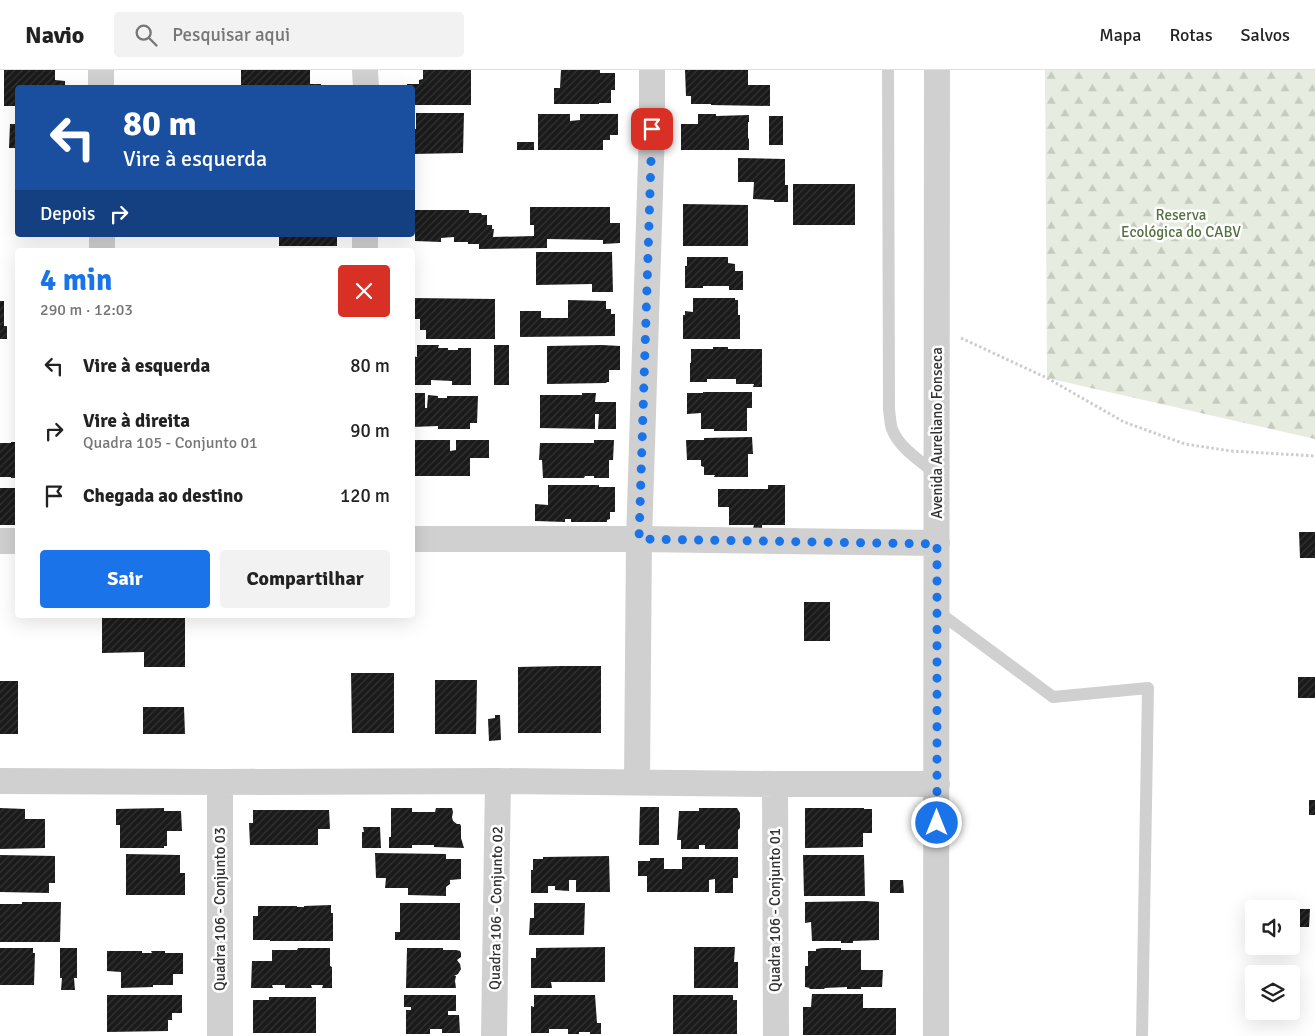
<!DOCTYPE html>
<html lang="pt">
<head>
<meta charset="utf-8">
<style>
  :root { --surface:#fff; --page:#f2f2f2; --text:#222; --muted:#767676; --line:#e0e0e0; --accent:#1a73e8 }
  body { margin:0; font-family:Signika,sans-serif; background:var(--page); color:var(--text); height:100vh; display:flex; flex-direction:column; font-size:19px; white-space:nowrap }
  * { box-sizing:border-box; margin:0 }
  p { font-size:16px; color:var(--muted) }
  .icon { flex:none; width:28px; height:28px; fill:none; stroke:currentColor; stroke-width:2; stroke-linecap:round; stroke-linejoin:round }
  .map { position:relative; flex:1; overflow:hidden }
  .side { position:absolute; left:15px; top:178px; width:400px; height:370px; display:flex; flex-direction:column; background:var(--surface); border-radius:5px; box-shadow:0 5px 20px #0002 }
  .side>* { flex:none }
  .top-card { position:absolute; left:15px; top:15px; width:400px; height:152px; border-radius:5px; box-shadow:0 5px 20px #0002; background:#1a4fa0; color:#fff; overflow:hidden }
  .tools { position:absolute; left:1245px; top:830px; display:grid; gap:10px }
  .tools a { display:grid; place-items:center; width:55px; height:55px; border-radius:5px; background:var(--surface); box-shadow:0 5px 20px #0002; font-size:25px }
  .pin { position:absolute; display:grid; place-items:center; width:42px; height:42px; color:#fff; margin:-21px; border-radius:10px; box-shadow:0 2px 8px #0006 }
  .me { position:absolute; width:55px; margin:-28px; rotate:0deg; stroke-linejoin:round; filter:drop-shadow(0 0 4px #0008) }
  .turn { display:flex; align-items:center; gap:18px; height:105px; padding:0 25px; font-size:22px }
  .turn .icon { width:65px; height:65px; stroke-width:2.5 }
  .turn b { display:block; font-size:35px; line-height:42px }
  .then { display:flex; align-items:center; height:48px; padding:0 25px; background:#0003; gap:10px; font-size:19px }
  .round { display:grid; place-items:center; flex:none; width:52px; height:52px; border-radius:5px; background:var(--page) }
  .overview { display:flex; align-items:center; justify-content:space-between; height:85px; padding:0 25px }
  h1 { font-size:30px; font-weight:700; line-height:38px; color:var(--accent) }
  .cta { display:flex; gap:10px; margin-top:auto; padding:10px 25px }
  .cta a { flex:1; height:58px; border-radius:5px; background:var(--accent); color:#fff; font-size:20px; font-weight:700; line-height:58px; text-align:center }
  .cta a+a { background:var(--page); color:var(--text) }
  ul { padding:0; list-style:none }
  li { display:flex; align-items:center; gap:15px; height:65px; padding:0 25px }
  li div { flex:1 }
  li b { display:block; font-size:19px }
  li em { font-style:normal }
  header { display:flex; align-items:center; gap:30px; box-sizing:border-box; height:70px; padding:0 25px; background:var(--surface); border-bottom:1px solid var(--line) }
  header strong { font-size:24px }
  nav { display:flex; gap:28px; margin-inline-start:auto; font-size:18px }
  .search { width:350px; height:45px; background:var(--page); display:flex; align-items:center; gap:12px; box-sizing:border-box; padding:0 18px; border-radius:5px; color:var(--muted); font-size:19px }
  .map>svg:first-child { display:block }
  .forest { fill:url(#forest-firs) }
  .building { fill:url(#building-hatch) }
  .lines { fill:none; stroke-linecap:round; stroke-linejoin:round }
  .path { stroke:#cdcdcd; stroke-width:3; stroke-dasharray:2.5 2.5; stroke-linecap:butt }
  .lane { stroke:#d0d0d0; stroke-width:12 }
  .street { stroke:#d0d0d0; stroke-width:26 }
  .route { stroke:#1a73e8; stroke-width:9; stroke-dasharray:0 16.2 }
  .labels { text-anchor:middle; stroke-width:5; stroke-linejoin:round; paint-order:stroke }
  .park-label { font-size:15px; fill:#56703f; stroke:#fff }
  .street-label { font-size:15px; fill:#333; stroke:#fff }
</style>
</head>
<body>
<header>
<strong>Navio</strong>
<div class="search"><svg class="icon" aria-label="search" viewBox="0 0 24 24"><circle cx="10" cy="10" r="6"/><path d="M15 15l6 6"/></svg>Pesquisar aqui</div>
<nav><a>Mapa</a><a>Rotas</a><a>Salvos</a></nav>
</header>
<div class="map">
<svg width="1315" height="966" viewBox="0 0 1315 966">
  <defs>
    <pattern id="forest-firs" width="22" height="20" patternUnits="userSpaceOnUse" patternTransform="scale(1.25)"><rect width="22" height="20" fill="#e6ecdf"/><path d="M5 1l3.5 6h-7zM16 11l3.5 6h-7z" fill="#c6cbc0"/></pattern>
    <pattern id="building-hatch" width="6" height="6" patternUnits="userSpaceOnUse" patternTransform="scale(1.25)"><rect width="6" height="6" fill="#1a1a1a"/><path d="M-1 1l2-2M0 6l6-6M5 7l2-2" fill="none" stroke="#333"/></pattern>
  </defs>
  <rect width="100%" height="100%" fill="#fff"/>
  <path class="forest" d="M1045 0H1315V369L1047 308Z"/>
  <path class="building" d="M4 0H55V10L65 11V18H18V36H4Z
    M241 0H310V14H321V18H287V16L241 18Z
    M423 0H471V35H412V18H407V14H419V10L423 9Z
    M561 0H600V3H615V20H611V33H599V34H554V18H560Z
    M685 0H748V15H770V36L711 35V34H691V26H686Z
    M416 43H464L463 83 412 84V59H416Z
    M538 44H570V51L580 50V44H618V65H610V70H603V80H538Z
    M698 44H716V46L749 45V52H748V69L749 68V80H681V54H698Z
    M769 46H783V75H769Z
    M15 51H18V82H15V78H9L10 54H15Z
    M517 72H534V80H517Z
    M738 88 785 89V115H788V132H774V130L753 129 754 112H738Z
    M793 114H855V155H793Z
    M683 134 748 135V176H683Z
    M530 137H610V153H620V173L603 174V170L547 169V178L479 179V174H468V172H454V167L441 168V172L415 171V161H412V140H469V143H481L482 145H487V155H492V159H494L493 167 534 166V155H530Z
    M279 165H337V176H279Z
    M536 182H612L613 222H592V214L536 215Z
    M687 187H728V193L735 194V201H743V220H729V216H703V218H685V196H687Z
    M412 228 495 229V269H426V260H420V249H412Z
    M693 228H735V230H738V245H740V269H683V245H685V241L693 242Z
    M568 230 606 231V239H611V244H615V266L520 267V241H541V248H568Z
    M0 231H4V256H7V269H0Z
    M417 275H439L438 278H448V280H458V278H471V315H452V311L431 310V315H412V286L417 287Z
    M494 275H509V315H494Z
    M602 275 620 276V300H609V312H607L606 313 547 314V276Z
    M713 277H728V279H762V317H753L754 314H736V309H707V312H690V293H691V279H713Z
    M703 322H752V338H747V361H714V359H701V343L687 344V323H703Z
    M412 323H425V338H427L428 325 438 326V328H447V326H478L477 353H470V359H438V356L412 357Z
    M582 323H596L595 332H616V359H598L599 344H595V359L540 358V325H582Z
    M752 367 753 384H748V407H714L715 405H704V397L701 396V390H687L686 370H704V368Z
    M414 370H450V381L456 380V370H489V388H470V406H413Z
    M594 370H614L613 390H609V408H594V406H585L584 408H543L542 390H539L540 373H594Z
    M11 372H18V408H11V407H0V373H11Z
    M548 415H599V417H615V442H610V449L607 450V452H571V449H565V452L535 451V434L548 435Z
    M768 415H785V455H762V459L753 458 754 455H729V437H718V419H768Z
    M0 418H18V455H0Z
    M1299 462H1315V488H1300Z
    M804 532H830V571H804Z
    M102 545H185V597H144V582L102 583Z
    M561 596H601V663H518V597Z
    M351 603H394V663H352Z
    M1298 607H1315V628H1298Z
    M435 610H477L476 664H435Z
    M0 611H18V664H0Z
    M143 637H184L185 664H143Z
    M495 645H500L501 670 489 671 488 649 495 648Z
    M1309 730H1315V745H1309Z
    M640 737H659V775H639Z
    M0 738 25 739V749H45V778L0 779Z
    M164 738V741H181L182 761H167V776H164V778H120V755H116V739Z
    M391 738H412V742H435L436 738H452L453 742 452 747 453 751 457 754H460L461 756V768L464 778 434 777V775H412V778H389V767H391Z
    M699 738H737L740 743V758L738 760V779H705V775H699V779H681V770H677L679 741H699Z
    M805 738H864V739H872V763H863V777L805 778Z
    M253 740H329L330 759H318V775H250L249 753H253Z
    M363 757H380L381 778H362V762H364Z
    M375 783 446 784V789H461V809L450 810V814L446 817V826L408 825V818H385L386 808H376Z
    M126 784 180 785V803H185V825H126Z
    M0 785 55 786V813H49V823L0 822Z
    M803 785H864L865 826H804Z
    M609 786 610 822H576V810H569V821L555 820V816H548V823H531V800H533V789H543V787Z
    M682 787H738V808H733V823H715V809L709 810V822H647V806H638V791H650V788H664V799H682Z
    M890 810H903L904 823H890Z
    M866 831 879 832V870L853 871V873H841V871H812L811 852 805 853V832Z
    M22 832H61L60 872H0V834H22Z
    M400 833H460V870H395V862H400Z
    M534 833H585L584 865H529L530 848H534Z
    M331 835V843H333V871H270V870H253V846H258V836H297V837H304V836Z
    M1300 839H1310L1309 857H1300Z
    M605 877V912H551L552 918H531V888H536V878Z
    M694 877H735L734 892H738V918H694Z
    M0 878H33V883H35L34 915H0Z
    M60 878H77V908H74L75 920H61L62 908H60Z
    M298 878H330V896L332 897V918H322L323 915H311L312 918H285V915H272L273 918H251L252 891H272V880H297Z
    M407 878H443V880H456L460 881 461 883V887L457 890 460 894 461 899 458 904 454 906H456L455 911 456 918H406Z
    M823 878H841V880H861V900H883L882 917H861V919H847V917L825 918 824 919H809L810 918 805 917V896H808V881H816V879Z
    M107 881H142V883H152L151 881H165V883H183V904H173V915H153V917L121 918V902L107 901Z
    M812 924H863V938H896V965H803V937H811Z
    M107 925H182V943H172V950H168V961L107 962Z
    M404 925H456V941H448V945H459L460 963H442V959H430V964H406V940H411V937H404Z
    M534 925H595L597 953H601V964H590V962H579V964H568V959H549V963H531V936L534 937Z
    M673 925H733V930H737V964H673Z
    M269 927H316V963H253V930H269Z"/>
  <g class="lines">
    <path class="path" d="M961 268 1047 308 1124 352 1185 374 1231 381 1315 386"/>
    <path class="lane" d="M888 0 889 339C890 346 890 353 892 359 899 378 921 391 936 404
      M937 541 1053 627 1148 618 1142 966"/>
    <path class="street" d="M101 0V18
      M365 0 366 18
      M102 165V180
      M365 180V165
      M412 469H639L937 473
      M0 471H18
      M0 711 220 712 498 711 775 714H937
      M220 712V966
      M637 712 639 469 652 59V0
      M775 714 776 966
      M494 966 498 711
      M936 966 937 0"/>
  </g>
  <g class="lines">
    <path class="route" d="M652 59 639 469 937 474V753"/>
  </g>
  <g class="labels">
    <g class="park-label">
      <text x="1181" y="150">Reserva<tspan x="1181" dy="17">Ecológica do CABV</tspan></text>
    </g>
    <g class="street-label">
      <text transform="translate(937 363) rotate(-90)" y="5">Avenida Aureliano Fonseca</text>
      <text transform="translate(496 838) rotate(-89)" y="5">Quadra 106 - Conjunto 02</text>
      <text transform="translate(220 839) rotate(-90)" y="5">Quadra 106 - Conjunto 03</text>
      <text transform="translate(775 840) rotate(-90)" y="5">Quadra 106 - Conjunto 01</text>
    </g>
  </g>
</svg>
<div class="tools">
<a><svg class="icon" aria-label="sound" viewBox="0 0 24 24"><path d="M4 9h4l5-4v14l-5-4H4zM17 9q2 3 0 6"/></svg></a>
<a><svg class="icon" aria-label="layers" viewBox="0 0 24 24"><path d="M12 4l9 5-9 5-9-5zM3 14l9 5 9-5"/></svg></a>
</div>
<div class="pin" style="left:652px;top:59px;background:#d93025"><svg class="icon" aria-label="arrive" viewBox="0 0 24 24"><path d="M6 21V4h12l-3 4 3 4H6"/></svg></div>
<svg class="me" style="left:937px;top:753px" viewBox="-20 -20 40 40"><circle r="17" fill="#1a73e8" stroke="#fff" stroke-width="3"/><path d="M0-11L8 9 0 5-8 9z" fill="#fff"/></svg>
<div class="top-card">
<div class="turn"><svg class="icon" aria-label="left" viewBox="0 0 24 24"><path d="M17 20v-9H6M10 6l-5 5 5 5"/></svg><div><b>80 m</b>Vire à esquerda</div></div>
<div class="then">Depois<svg class="icon" aria-label="right" viewBox="0 0 24 24"><path d="M7 20v-9h11M14 6l5 5-5 5"/></svg></div>
</div>
<section class="side">
<div class="overview"><div><h1>4 min</h1><p>290 m · 12:03</p></div><a class="round" style="background:#d93025;color:#fff"><svg class="icon" aria-label="close" viewBox="0 0 24 24"><path d="M6 6l12 12M18 6L6 18"/></svg></a></div>
<ul>
<li><svg class="icon" aria-label="left" viewBox="0 0 24 24"><path d="M17 20v-9H6M10 6l-5 5 5 5"/></svg><div><b>Vire à esquerda</b></div><em>80 m</em></li>
<li><svg class="icon" aria-label="right" viewBox="0 0 24 24"><path d="M7 20v-9h11M14 6l5 5-5 5"/></svg><div><b>Vire à direita</b><p>Quadra 105 - Conjunto 01</p></div><em>90 m</em></li>
<li><svg class="icon" aria-label="arrive" viewBox="0 0 24 24"><path d="M6 21V4h12l-3 4 3 4H6"/></svg><div><b>Chegada ao destino</b></div><em>120 m</em></li>
</ul>
<div class="cta"><a>Sair</a><a>Compartilhar</a></div>
</section>
</div>
</body>
</html>
